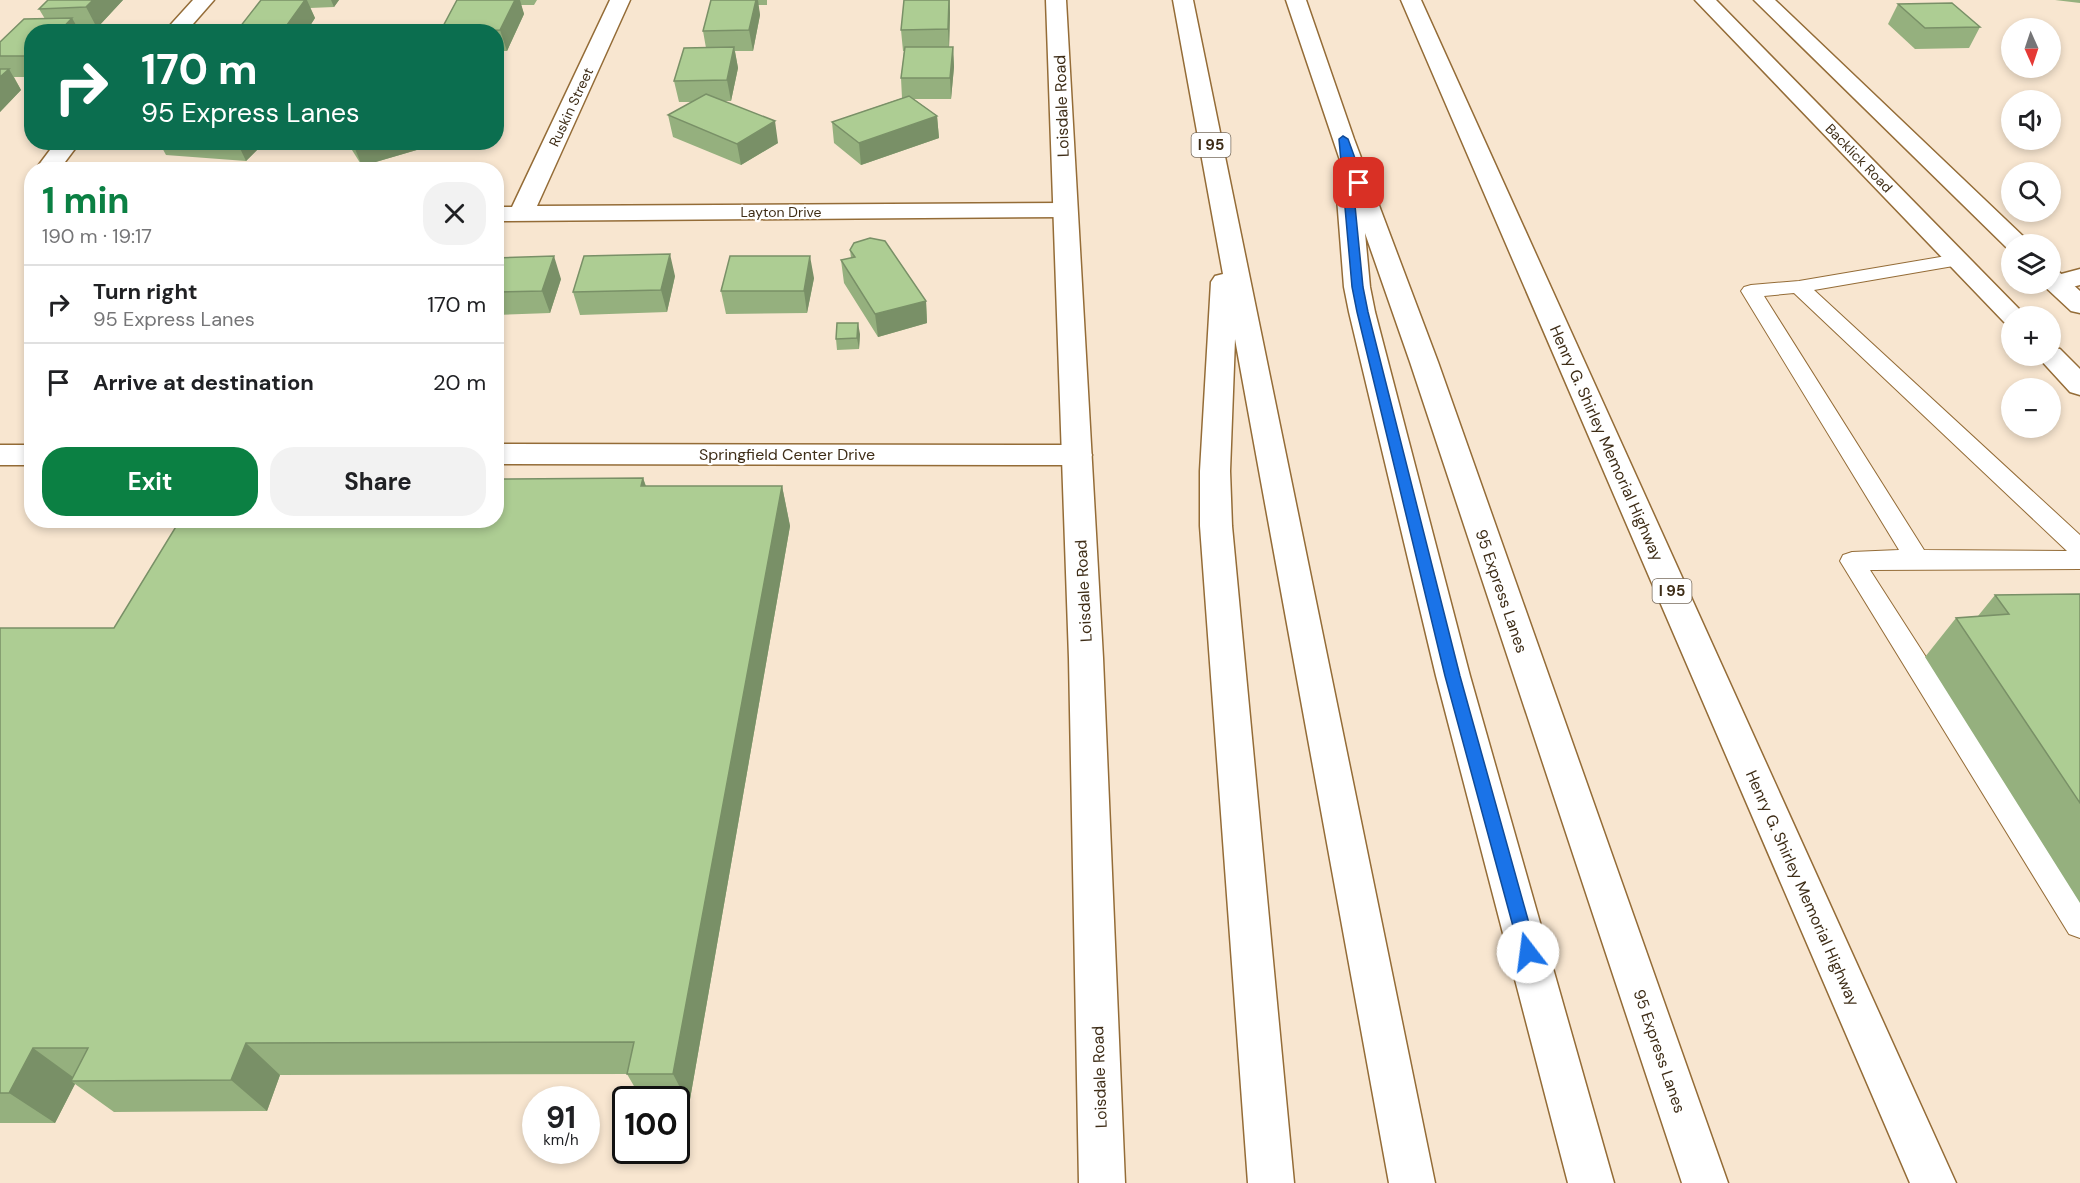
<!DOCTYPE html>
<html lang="en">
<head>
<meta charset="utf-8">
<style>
  :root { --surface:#fff; --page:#f2f2f2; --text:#202124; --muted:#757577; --line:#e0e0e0; --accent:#0b8043 }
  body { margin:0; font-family:"DM Sans",sans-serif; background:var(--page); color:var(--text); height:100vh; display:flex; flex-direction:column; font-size:22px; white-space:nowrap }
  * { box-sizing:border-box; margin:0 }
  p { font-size:20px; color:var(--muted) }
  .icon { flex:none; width:33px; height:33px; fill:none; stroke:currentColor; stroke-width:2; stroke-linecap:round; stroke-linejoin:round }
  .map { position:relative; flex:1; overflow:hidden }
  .sheet { position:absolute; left:24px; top:162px; width:480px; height:366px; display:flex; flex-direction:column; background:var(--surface); border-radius:24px; box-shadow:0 3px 9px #0003 }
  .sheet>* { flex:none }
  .banner { position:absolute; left:24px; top:24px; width:480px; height:126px; border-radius:24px; box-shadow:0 3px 9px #0003; background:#0b6e4f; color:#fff; overflow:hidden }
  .needle { width:39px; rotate:177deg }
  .controls { position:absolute; left:2001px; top:18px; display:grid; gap:12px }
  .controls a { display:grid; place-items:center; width:60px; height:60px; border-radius:50%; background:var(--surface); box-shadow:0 3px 9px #0003; font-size:30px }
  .speed { position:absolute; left:522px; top:1086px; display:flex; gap:12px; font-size:30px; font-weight:700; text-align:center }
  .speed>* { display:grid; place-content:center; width:78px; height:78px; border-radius:50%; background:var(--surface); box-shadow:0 3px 9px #0003; line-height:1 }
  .speed small { font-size:15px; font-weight:400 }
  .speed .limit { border:3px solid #111; border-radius:9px; background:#fff; color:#111 }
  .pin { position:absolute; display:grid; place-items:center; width:51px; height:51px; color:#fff; margin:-26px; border-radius:12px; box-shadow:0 3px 9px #0006 }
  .me { position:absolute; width:66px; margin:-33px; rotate:345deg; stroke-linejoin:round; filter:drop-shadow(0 0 4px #0008) }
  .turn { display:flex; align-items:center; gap:21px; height:126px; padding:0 18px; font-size:27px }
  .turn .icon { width:78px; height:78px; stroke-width:2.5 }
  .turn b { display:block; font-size:42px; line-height:51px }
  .round { display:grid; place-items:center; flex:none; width:63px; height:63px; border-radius:24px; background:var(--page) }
  .headline { display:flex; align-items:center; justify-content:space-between; height:102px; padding:0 18px }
  h1 { font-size:36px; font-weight:700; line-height:45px; color:var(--accent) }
  .primary-button { display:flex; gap:12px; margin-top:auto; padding:12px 18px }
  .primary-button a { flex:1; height:69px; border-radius:24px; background:var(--accent); color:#fff; font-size:24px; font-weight:700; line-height:69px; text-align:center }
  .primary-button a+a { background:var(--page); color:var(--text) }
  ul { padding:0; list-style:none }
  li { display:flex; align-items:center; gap:18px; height:78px; padding:0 18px; border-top:2px solid var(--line) }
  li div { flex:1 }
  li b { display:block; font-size:22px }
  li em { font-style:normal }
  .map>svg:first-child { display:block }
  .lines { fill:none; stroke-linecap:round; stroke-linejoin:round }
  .lane-casing { stroke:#946c37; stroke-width:2 }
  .street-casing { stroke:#946c37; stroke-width:3 }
  .secondary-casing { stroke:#946c37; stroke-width:3 }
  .highway-casing { stroke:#946c37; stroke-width:3 }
  .lane { fill:#fff; fill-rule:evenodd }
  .street { fill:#fff; fill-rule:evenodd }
  .secondary { fill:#fff; fill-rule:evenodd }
  .highway { fill:#fff; fill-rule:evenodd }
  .wall { fill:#95b07e }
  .shaded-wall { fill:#799067 }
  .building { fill:#adcd93; stroke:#799067; stroke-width:1.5 }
  .route { fill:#1a73e8; stroke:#114b97; stroke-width:1.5 }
  .labels { text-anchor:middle; stroke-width:4.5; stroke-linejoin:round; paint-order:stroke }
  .far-street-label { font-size:14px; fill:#3e2d17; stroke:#fff }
  .shield { fill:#fff; stroke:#786c5d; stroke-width:1.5 }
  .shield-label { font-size:15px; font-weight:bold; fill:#3e2d17 }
  .street-label { font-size:16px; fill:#3e2d17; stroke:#fff }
</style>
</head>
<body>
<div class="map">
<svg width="2080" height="1183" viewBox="0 0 2080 1183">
  <rect width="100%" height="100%" fill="#f8e6d0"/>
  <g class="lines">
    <g class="lane-casing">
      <path id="lane" d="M1958 254 1965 256 1968 260 1965 264 1814 290 2080 535V569L1870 570 2080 897V938L2069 934 1840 561 1843 555 1852 552 1899 550 1741 291 1744 287 1751 285 1799 281ZM1794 293 2067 551 1924 550 1764 296Z"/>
    </g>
    <g class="street-casing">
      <path id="street" d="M193 0H214L186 32H164Z
        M610 0H630L537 206 1065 203 1074 205 1077 210 1074 215 1065 217 496 221V207H512Z
        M56 142H80L59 170H35Z
        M2080 269V285L2057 291 2048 289 2044 284H2050V277Z
        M496 444 1077 445 1088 448 1092 455 1088 462 1077 465 496 464Z
        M0 445H32V465H0Z"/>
    </g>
    <g class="secondary-casing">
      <path id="secondary" d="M1046 0H1066L1103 658 1125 1183H1079L1069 658Z
        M1695 0H1716L2026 316H2012V324L2004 322Z
        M1754 0H1775L2026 239 2029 244H2012V250L2008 249Z
        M2050 269 2059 272 2080 291V313L2071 311 2042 284H2050Z
        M2050 347 2060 349 2080 369V395L2070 392 2037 356H2050Z"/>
    </g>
    <g class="highway-casing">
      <path id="highway" d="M1173 0H1193L1435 1183H1389L1235 339 1230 471 1232 526 1294 1183H1248L1200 526V471L1211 282 1215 276 1223 274Z
        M1286 0H1306L1354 139 1438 362 1728 1183H1682L1410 362 1365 233 1370 287 1375 312 1470 676 1614 1183H1568L1436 676 1349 312 1344 287 1336 185 1340 180 1346 178Z
        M1401 0H1421L1956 1183H1910Z"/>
    </g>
    <use href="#lane" class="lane"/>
    <use href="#street" class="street"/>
    <use href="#secondary" class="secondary"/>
    <use href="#highway" class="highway"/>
  </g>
  <path class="wall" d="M48 0H123L97 28H78L80 32H32V77H14L21 90 0 112V42L45 19 39 9Z
    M261 0H339L334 7 310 8 315 18 306 32H236Z
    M457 0H537L534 5H521L524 14 507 51H496V32H440Z
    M711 0H767V5H758L760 15 753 51H735L738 68 731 101H724L778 143 741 165 673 137 668 115 692 102H679L674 81 706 48 703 31Z
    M904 0H950V13L949 47H953L954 67 951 99H914L937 116 939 138 861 165 834 143 832 122 902 98 901 78 904 51H903L901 30Z
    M2055 0H2080V3Z
    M1898 4 1980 27 1969 48 1915 49 1888 24Z
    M159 142H265L246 161 166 155Z
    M347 142H444L362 166Z
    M850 250 926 301 927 323 878 337 844 283 841 260 851 258Z
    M496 258 561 279 550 313 496 315Z
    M675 276 667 312 580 315 573 292Z
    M814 278 807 313 726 314 721 291Z
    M860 334 859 349 837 350 836 339Z
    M643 478 646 486H782L790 526 689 1105H676V1100H642L627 1074 280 1075 267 1111 114 1112 75 1084 55 1123H0V628H114Z
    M2080 594V903L1925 657 1956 618 1978 616 1995 595Z"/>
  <path class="shaded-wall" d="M93 0H123L97 28 86 7Z
    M305 0H307L315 18 306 32H282Z
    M331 0H339L334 7Z
    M515 0H520L524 14 507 51 500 30Z
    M756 0H758L760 15 753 51 749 30Z
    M949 0 950 13 949 50 948 29Z
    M72 18 80 32H59Z
    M734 47 738 68 731 101 727 80Z
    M953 47 954 67 951 99 950 78Z
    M496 59 500 69 496 75Z
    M9 69 21 90 0 112V77Z
    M937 116 939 138 861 165 859 143Z
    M775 121 778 143 741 165 737 144Z
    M237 142H265L246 161Z
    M358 142H444L362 166 353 144Z
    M670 254 675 276 667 312 661 290Z
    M554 256 561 279 550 313 542 291Z
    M810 256 814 278 807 313 804 291Z
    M926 301 927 323 878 337 875 314Z
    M858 323 860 334 859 349 857 338Z
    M643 478 656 518 641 486Z
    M782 486 790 526 689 1105 673 1074Z
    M246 1043 280 1075 267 1111 231 1080Z
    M33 1048 77 1080 71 1081 75 1084 55 1123 9 1093Z"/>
  <path class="building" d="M48 0H93L86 7 39 9Z
    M261 0H305L282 32H236Z
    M457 0H515L500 30 440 32Z
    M711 0H756L749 30 703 31Z
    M904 0H949L948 29 901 30Z
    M1952 3 1980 27 1925 28 1898 4Z
    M72 18 59 32H32V56H0V42L24 19Z
    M734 47 727 80 674 81 684 48Z
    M905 47H953L950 78H901Z
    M0 69H9L0 77Z
    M706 94 775 121 737 144 668 115Z
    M909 96 937 116 859 143 832 122Z
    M870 238 885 241 926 301 875 314 841 260 855 257 850 250 854 243Z
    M670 254 661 290 573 292 584 256Z
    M554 256 542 291 496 292V258Z
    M730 256H810L804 291H721Z
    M837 323H858L857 338 836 339Z
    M643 478 641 486H782L673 1074H627L634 1042 246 1043 231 1080 71 1081 88 1048H33L9 1093H0V628H114L180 520H496V479Z
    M2080 594V803L1956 618 2009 614 1995 595Z"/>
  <path class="route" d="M1343 136 1348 139 1364 183 1356 186 1352 175 1363 287 1368 312 1460 676 1537 952 1534 958 1528 960 1522 958 1520 952 1445 676 1357 312 1352 287 1339 139Z"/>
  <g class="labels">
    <g class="far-street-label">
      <text transform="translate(571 107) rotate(-65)" y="5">Ruskin Street</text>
      <text transform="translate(1859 158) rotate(46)" y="5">Backlick Road</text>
      <text x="781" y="217">Layton Drive</text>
    </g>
    <g class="shield">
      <rect x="1191.5" y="133" width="39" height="24" rx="4.5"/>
      <rect x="1652.5" y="579" width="39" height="24" rx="4.5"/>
    </g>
    <g class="shield-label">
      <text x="1211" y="150">I 95</text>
      <text x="1672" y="596">I 95</text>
    </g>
    <g class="street-label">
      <text transform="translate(1061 106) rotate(-92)" y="6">Loisdale Road</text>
      <text transform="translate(1607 443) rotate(66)" y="6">Henry G. Shirley Memorial Highway</text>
      <text x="787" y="460">Springfield Center Drive</text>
      <text transform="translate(1083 591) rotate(-93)" y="6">Loisdale Road</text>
      <text transform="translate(1502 591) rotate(71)" y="6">95 Express Lanes</text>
      <text transform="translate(1803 888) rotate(66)" y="6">Henry G. Shirley Memorial Highway</text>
      <text transform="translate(1660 1051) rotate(71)" y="6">95 Express Lanes</text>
      <text transform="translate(1099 1077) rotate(-92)" y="6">Loisdale Road</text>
    </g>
  </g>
</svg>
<div class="controls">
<a><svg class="needle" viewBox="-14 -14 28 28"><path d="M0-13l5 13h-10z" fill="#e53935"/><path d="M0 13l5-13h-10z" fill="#757577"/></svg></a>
<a><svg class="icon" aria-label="sound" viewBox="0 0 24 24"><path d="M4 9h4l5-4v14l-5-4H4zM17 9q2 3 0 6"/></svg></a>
<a><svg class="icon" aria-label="search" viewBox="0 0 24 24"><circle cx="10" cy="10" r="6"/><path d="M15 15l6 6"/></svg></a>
<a><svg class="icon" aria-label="layers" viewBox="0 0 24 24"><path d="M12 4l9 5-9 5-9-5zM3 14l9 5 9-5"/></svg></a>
<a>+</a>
<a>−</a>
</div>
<div class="speed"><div>91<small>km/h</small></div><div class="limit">100</div></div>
<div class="pin" style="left:1359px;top:183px;background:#d93025"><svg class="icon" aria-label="arrive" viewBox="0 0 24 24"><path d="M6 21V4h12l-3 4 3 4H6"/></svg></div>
<svg class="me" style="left:1528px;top:952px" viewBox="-20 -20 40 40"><circle r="19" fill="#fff"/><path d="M0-13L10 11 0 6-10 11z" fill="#1a73e8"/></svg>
<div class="banner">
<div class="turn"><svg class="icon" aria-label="right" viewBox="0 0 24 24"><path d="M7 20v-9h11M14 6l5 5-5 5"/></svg><div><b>170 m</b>95 Express Lanes</div></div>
</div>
<section class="sheet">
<div class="headline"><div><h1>1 min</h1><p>190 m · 19:17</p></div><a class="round"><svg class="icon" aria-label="close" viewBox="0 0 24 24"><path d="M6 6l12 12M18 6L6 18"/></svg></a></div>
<ul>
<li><svg class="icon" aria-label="right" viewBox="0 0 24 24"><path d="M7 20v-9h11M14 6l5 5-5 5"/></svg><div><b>Turn right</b><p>95 Express Lanes</p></div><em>170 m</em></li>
<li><svg class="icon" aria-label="arrive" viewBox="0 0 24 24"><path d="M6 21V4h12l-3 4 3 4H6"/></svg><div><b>Arrive at destination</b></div><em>20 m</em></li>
</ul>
<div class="primary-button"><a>Exit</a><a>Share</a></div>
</section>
</div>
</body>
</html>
